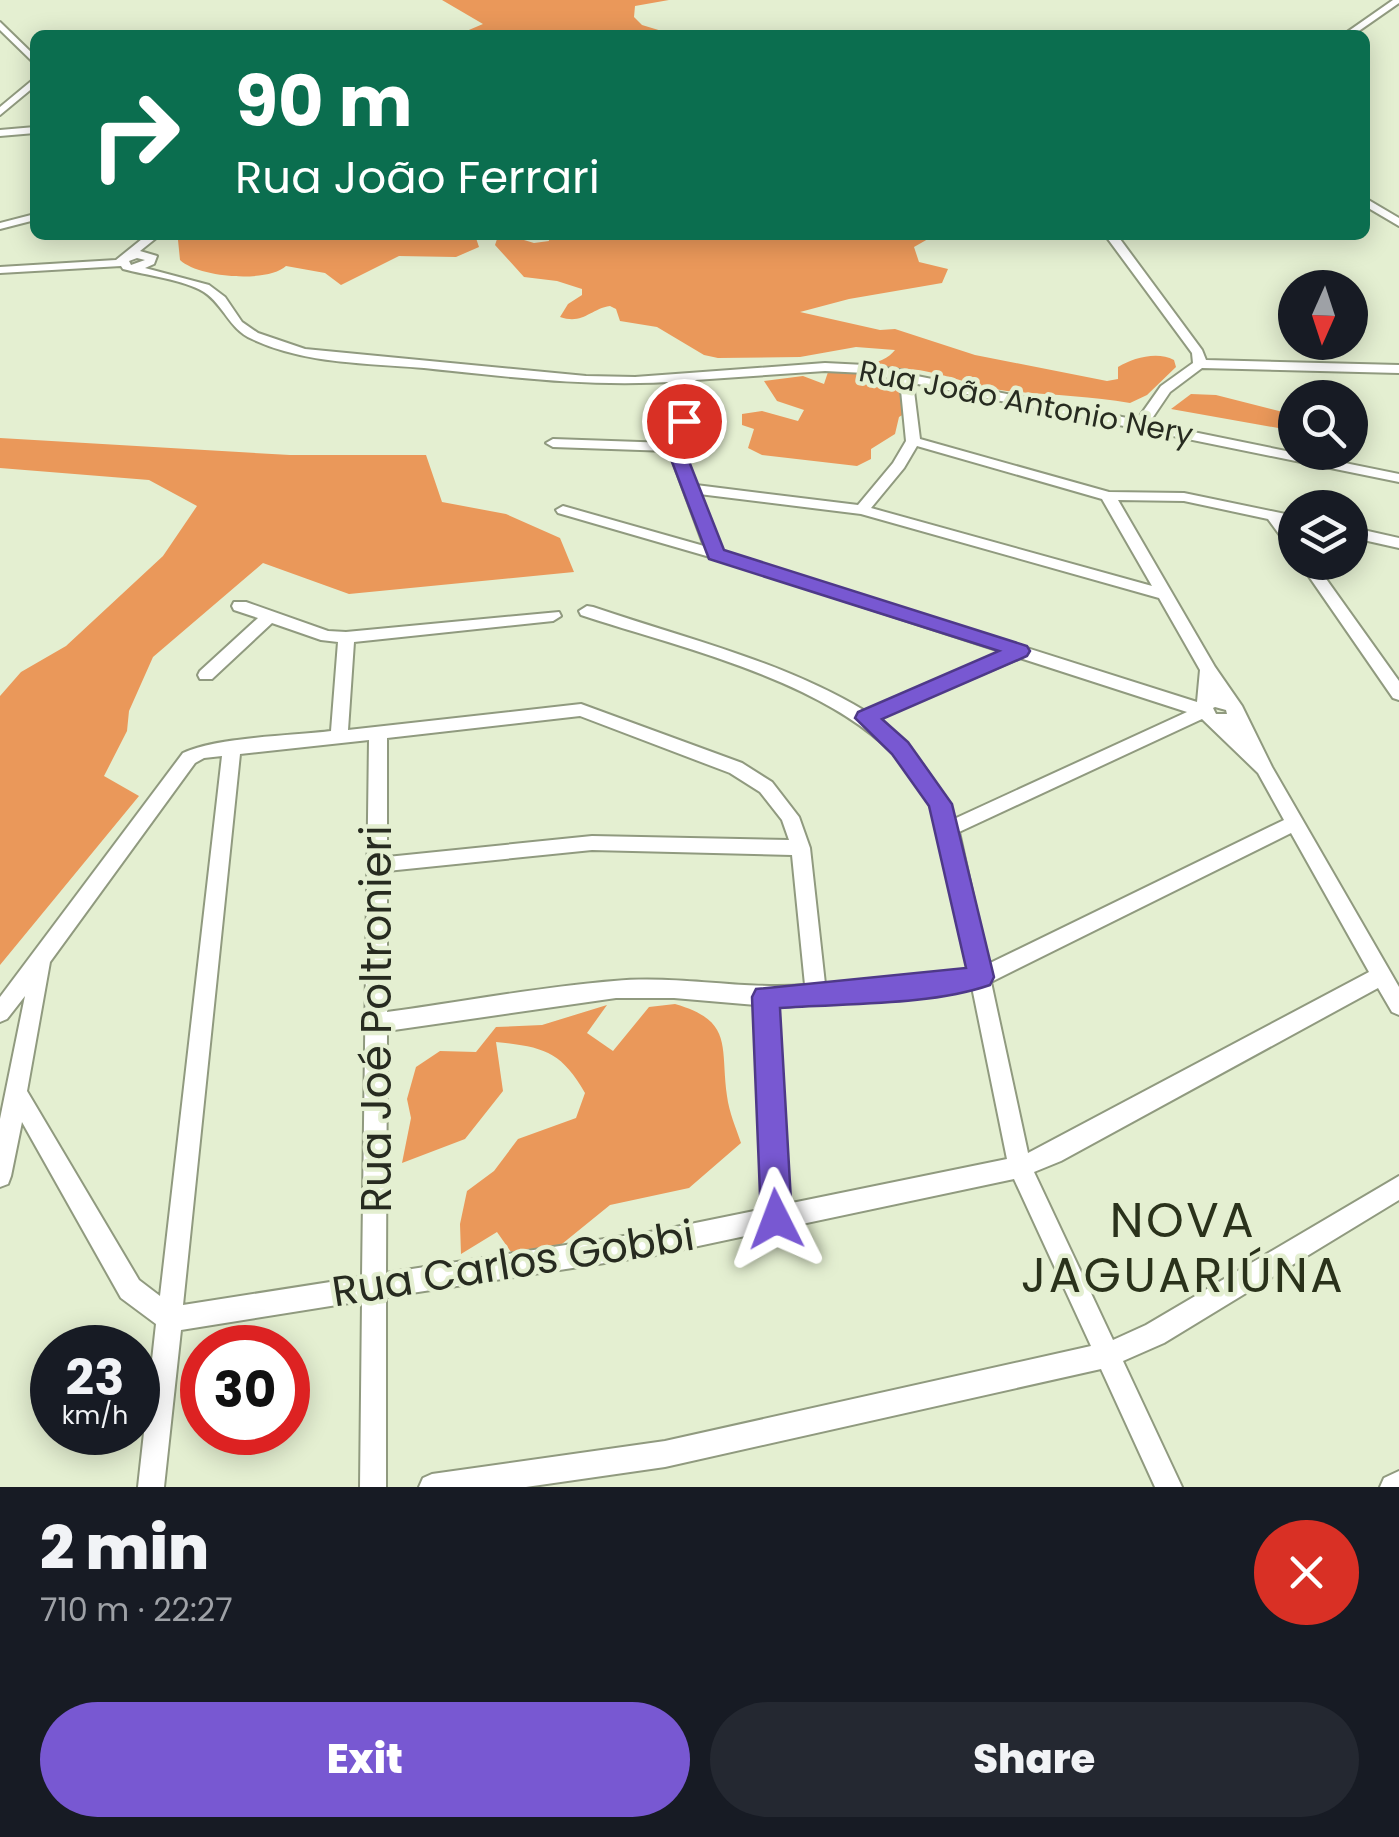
<!DOCTYPE html>
<html lang="en">
<head>
<meta charset="utf-8">
<style>
  :root { --surface:#171b24; --page:#242831; --text:#f1f3f6; --muted:#9ea1a6; --accent:#7858d2 }
  body { margin:0; font-family:Poppins,sans-serif; background:var(--page); color:var(--text); height:100vh; display:flex; flex-direction:column; font-size:38px; white-space:nowrap }
  * { box-sizing:border-box; margin:0 }
  p { font-size:32px; color:var(--muted) }
  .icon { flex:none; width:55px; height:55px; fill:none; stroke:currentColor; stroke-width:2; stroke-linecap:round; stroke-linejoin:round }
  .map { position:relative; height:1487px; overflow:hidden }
  .panel { display:flex; flex-direction:column; background:var(--surface); flex:1 }
  .panel>* { flex:none }
  .guide { position:absolute; left:30px; top:30px; width:1340px; height:210px; border-radius:15px; box-shadow:0 5px 25px #0003; background:#0b6e4f; color:#fff; overflow:hidden }
  .needle { width:65px; rotate:183deg }
  .fabs { position:absolute; left:1278px; top:270px; display:grid; gap:20px }
  .fabs a { display:grid; place-items:center; width:90px; height:90px; border-radius:50%; background:var(--surface); box-shadow:0 5px 25px #0003; font-size:50px }
  .speed { position:absolute; left:30px; top:1325px; display:flex; gap:20px; font-size:50px; font-weight:700; text-align:center }
  .speed>* { display:grid; place-content:center; width:130px; height:130px; border-radius:50%; background:var(--surface); box-shadow:0 5px 25px #0003; line-height:1 }
  .speed small { font-size:25px; font-weight:400 }
  .speed .limit { border:15px solid #d22; background:#fff; color:#111 }
  .pin { position:absolute; display:grid; place-items:center; width:85px; height:85px; color:#fff; margin:-42px; border:5px solid #fff; border-radius:50%; box-shadow:0 2px 10px #0007 }
  .me { position:absolute; width:110px; margin:-55px; rotate:357deg; stroke-linejoin:round; filter:drop-shadow(0 0 8px #0008) }
  .turn { display:flex; align-items:center; gap:35px; height:210px; padding:0 40px; font-size:45px }
  .turn .icon { width:130px; height:130px; stroke-width:2.5 }
  .turn b { display:block; font-size:70px; line-height:85px }
  .round { display:grid; place-items:center; flex:none; width:105px; height:105px; border-radius:52px; background:var(--page) }
  .headline { display:flex; align-items:center; justify-content:space-between; height:170px; padding:0 40px }
  h1 { font-size:60px; font-weight:800; line-height:75px }
  .action { display:flex; gap:20px; margin-top:auto; padding:20px 40px }
  .action a { flex:1; height:115px; border-radius:60px; background:var(--accent); color:#fff; font-size:40px; font-weight:800; line-height:115px; text-align:center }
  .action a+a { background:var(--page); color:var(--text) }
  .map>svg:first-child { display:block }
  .forest { fill:#ea985a }
  .lines { fill:none; stroke-linecap:round; stroke-linejoin:round }
  .street-casing { stroke:#909a7f; stroke-width:4 }
  .street { fill:#fff; fill-rule:evenodd }
  .route { fill:#7858d2; stroke:#4e3988; stroke-width:2.5 }
  .labels { text-anchor:middle; stroke-width:9; stroke-linejoin:round; paint-order:stroke }
  .far-street-label { font-size:30px; fill:#272b20; stroke:#e4efd1 }
  .near-street-label { font-size:42px; fill:#272b20; stroke:#e4efd1 }
  .near-quarter-label { font-size:48px; letter-spacing:2.5px; fill:#2a321b; stroke:#e4efd1 }
</style>
</head>
<body>
<div class="map">
<svg width="1399" height="1487" viewBox="0 0 1399 1487">
  <rect width="100%" height="100%" fill="#e4efd1"/>
  <path class="forest" d="M442 0H669L635 6 634 17 642 25 675 35H457L483 24Z
    M185 235H475L479 247 456 257 399 256 341 285 325 273 286 266C268 283 199 278 180 260L178 240Z
    M507 235 534 243 549 241 548 235H935L914 247 919 262 948 269 942 283 849 299 800 312 880 330 895 329 975 355 1107 381 1118 379V367C1133 358 1157 351 1174 360L1176 367 1147 395 1130 403C1090 396 1048 395 1007 391 973 387 941 371 908 369L904 372 900 391 904 414 899 417 895 434 871 449V459L857 466 762 455 748 448 754 429 742 425V414L762 411 798 421 804 410 777 401 764 381 803 376 824 384 828 372C849 369 883 366 895 350L856 347 800 357 718 358 704 355 657 327 620 321 616 309 610 306C590 309 583 325 560 317L568 304 582 295V289L557 281 524 277 495 245 497 239Z
    M1191 394 1216 395 1295 415V431L1171 409Z
    M0 438 290 455H426L442 502 506 514 560 538 574 572 349 594 263 563 153 657 129 711 127 731 104 776 139 796 0 965V696L21 672 66 646 163 556 197 506 149 480 0 468Z
    M675 1004C734 1021 720 1046 727 1096 729 1112 736 1128 741 1143L689 1188 610 1205 557 1248 511 1252 497 1232 461 1254 460 1224 467 1191 494 1171 518 1139 576 1118 585 1093C561 1051 543 1047 496 1042L503 1091 465 1139 402 1163 411 1118 407 1099 416 1067 440 1051 476 1052 496 1027 542 1025 607 1005 587 1033 613 1051 649 1007Z"/>
  <g class="lines">
    <g class="street-casing">
      <path id="street" d="M1393 0H1399V3L1353 35H1343Z
        M0 22 35 56V64L0 30Z
        M35 78V86L0 115V107Z
        M35 127V133L0 136V130Z
        M1365 198 1399 218V226L1365 206Z
        M35 214V220L0 229V223Z
        M147 235H160L140 251 157 256 154 264 145 268 209 285 225 297 242 322 258 333 305 349 586 376 635 377 825 363 865 365 906 371 912 375 1137 420 1161 386 1193 363 1192 353 1105 235H1117L1202 350 1206 360 1399 365V373L1202 368 1170 392 1149 423 1399 474V482L913 383 920 439 1109 492 1184 493 1295 516V524L1286 523 1295 535V551L1290 549 1268 519 1184 501 1118 500 1215 667 1242 706 1272 767 1399 987V1015L1392 1012 1378 988 1061 1161 1034 1172 1113 1340 1146 1325 1399 1176V1200L1164 1343 1123 1361 1182 1487H1155L1101 1369 665 1467 526 1487H419L423 1478 432 1474 665 1441 1091 1346 1014 1179 656 1255 386 1297V1487H360L362 1301 181 1330 164 1487H138L156 1324 121 1298 22 1122 11 1176 8 1184 0 1187V1119L25 996 7 1019 0 1022V997L183 753C216 737 290 736 331 731L338 642 321 640 272 623 212 679H200L198 675 200 671 258 618 234 610 232 606 234 602H246L328 631 346 632 559 612 561 616 553 621 354 642 348 730 581 704 742 763 772 782 799 817 810 848 825 984 935 976 969 971C958 917 950 841 924 794 866 688 689 651 581 615L579 611 587 606 593 607C684 638 782 661 865 711L1003 652 710 557 558 513 556 510 563 506 704 546 669 451 553 447 546 443 553 439 669 443 686 396 682 381C596 388 510 377 424 368 366 363 305 364 252 339 229 329 224 305 204 292 185 280 145 275 123 269L121 266 0 273V267L116 260ZM137 258 145 260 131 265 129 261ZM825 371 865 373 900 380 906 441 893 463 858 505 696 485 681 447 700 396 695 380ZM917 446 1102 499 1152 586 871 508 904 468ZM699 494 861 514 1159 598 1200 670 1197 702 721 551ZM1020 658 1187 712 954 819C936 779 913 746 877 719ZM1215 707 1226 710 1227 714H1216L1213 708ZM580 716 730 773 760 792 782 820 789 840 592 836 387 857V738ZM1202 719 1258 773 1284 820 988 964 959 832ZM369 740 362 1277 183 1305 240 754ZM222 756 160 1296 139 1280 27 1091 50 962 195 763 204 758ZM1291 833 1369 972 1028 1153 991 982ZM592 850 792 855 805 985C741 990 678 975 614 981 538 987 462 1002 387 1012V871ZM972 987 1007 1159 787 1204 777 1005 935 994ZM616 998H674L756 1005 764 1209 656 1231 386 1273 387 1031Z
        M1350 527 1399 538V548L1350 537Z
        M1299 562H1314L1399 681V700L1393 698Z
        M1399 1471V1487H1380L1384 1478Z"/>
    </g>
    <use href="#street" class="street"/>
  </g>
  <path class="route" d="M684 416 692 421 683 446 724 550 1027 646 1030 651 1027 656 882 719 908 742 952 804 994 977 990 985C929 1006 845 1003 780 1008L792 1219 787 1229 776 1233 765 1229 761 1219 752 997 756 989 966 968 929 806 892 754 855 718 858 712 999 651 709 559 666 446 675 421Z"/>
  <g class="labels">
    <g class="far-street-label">
      <text transform="translate(1026 403) rotate(11)" y="10">Rua João Antonio Nery</text>
    </g>
    <g class="near-street-label">
      <text transform="translate(376 1019) rotate(-90)" y="15">Rua Joé Poltronieri</text>
      <text transform="translate(513 1263) rotate(-9)" y="15">Rua Carlos Gobbi</text>
    </g>
    <g class="near-quarter-label">
      <text x="1183" y="1237">NOVA<tspan x="1183" dy="55">JAGUARIÚNA</tspan></text>
    </g>
  </g>
</svg>
<div class="fabs">
<a><svg class="needle" viewBox="-14 -14 28 28"><path d="M0-13l5 13h-10z" fill="#e53935"/><path d="M0 13l5-13h-10z" fill="#9ea1a6"/></svg></a>
<a><svg class="icon" aria-label="search" viewBox="0 0 24 24"><circle cx="10" cy="10" r="6"/><path d="M15 15l6 6"/></svg></a>
<a><svg class="icon" aria-label="layers" viewBox="0 0 24 24"><path d="M12 4l9 5-9 5-9-5zM3 14l9 5 9-5"/></svg></a>
</div>
<div class="speed"><div>23<small>km/h</small></div><div class="limit">30</div></div>
<div class="pin" style="left:684px;top:421px;background:#d93025"><svg class="icon" aria-label="arrive" viewBox="0 0 24 24"><path d="M6 21V4h12l-3 4 3 4H6"/></svg></div>
<svg class="me" style="left:776px;top:1219px" viewBox="-20 -20 40 40"><path d="M0-17L14 15 0 8-14 15z" fill="#7858d2" stroke="#fff" stroke-width="4"/></svg>
<div class="guide">
<div class="turn"><svg class="icon" aria-label="right" viewBox="0 0 24 24"><path d="M7 20v-9h11M14 6l5 5-5 5"/></svg><div><b>90 m</b>Rua João Ferrari</div></div>
</div>
</div>
<section class="panel">
<div class="headline"><div><h1>2 min</h1><p>710 m · 22:27</p></div><a class="round" style="background:#d93025;color:#fff"><svg class="icon" aria-label="close" viewBox="0 0 24 24"><path d="M6 6l12 12M18 6L6 18"/></svg></a></div>
<div class="action"><a>Exit</a><a>Share</a></div>
</section>
</body>
</html>
